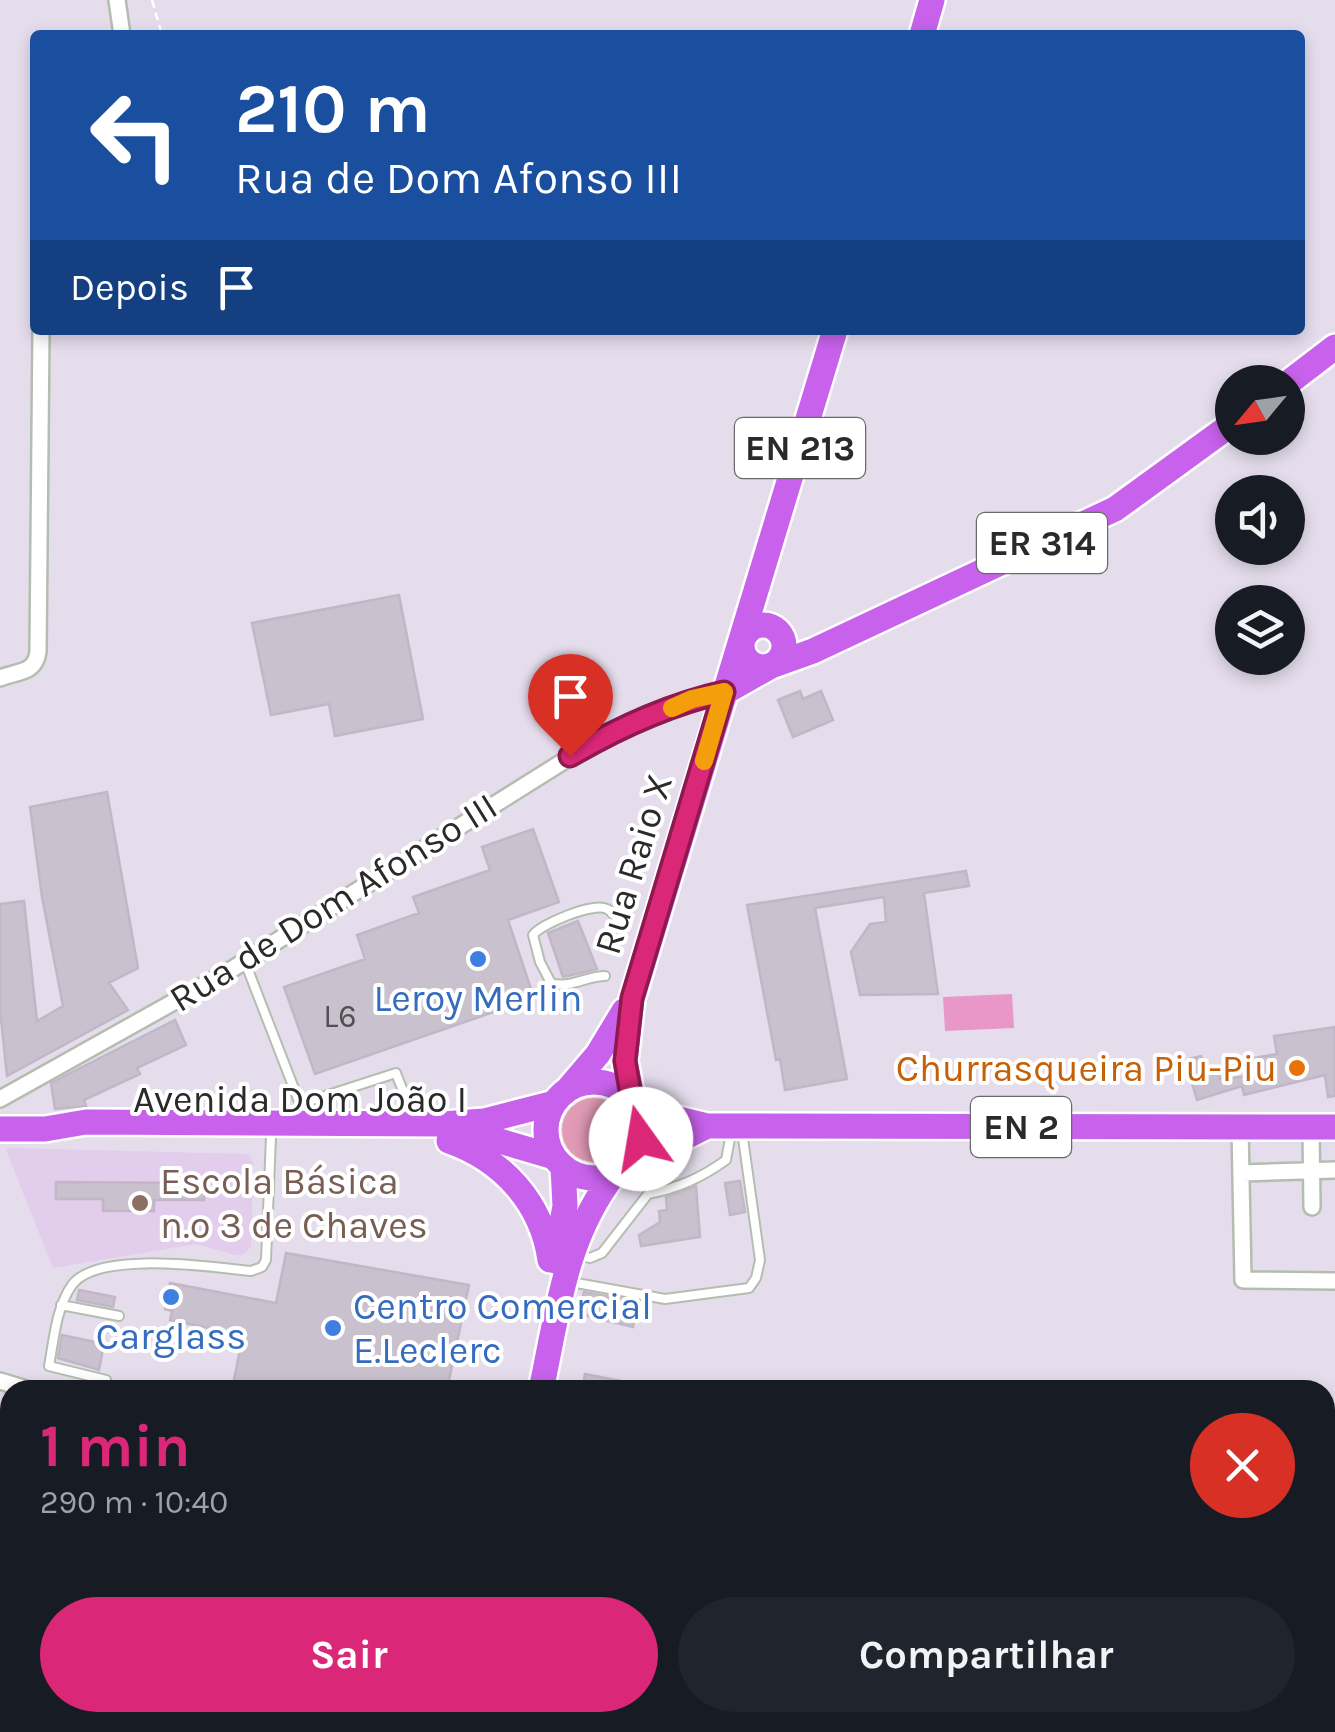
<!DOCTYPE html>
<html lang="pt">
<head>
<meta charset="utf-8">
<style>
  :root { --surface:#171b24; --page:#20242c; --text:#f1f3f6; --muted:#9ea1a6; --accent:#db2777 }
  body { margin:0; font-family:Karla,sans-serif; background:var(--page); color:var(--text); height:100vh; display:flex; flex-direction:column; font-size:38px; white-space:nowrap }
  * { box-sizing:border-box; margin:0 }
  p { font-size:32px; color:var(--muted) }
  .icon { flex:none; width:55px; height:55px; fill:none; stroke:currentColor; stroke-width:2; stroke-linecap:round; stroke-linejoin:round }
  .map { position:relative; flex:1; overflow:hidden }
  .details { position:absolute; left:0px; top:1380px; width:1335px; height:352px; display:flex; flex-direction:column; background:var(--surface); border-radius:30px 30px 0 0; box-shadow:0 5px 15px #0003 }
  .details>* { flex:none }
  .hud { position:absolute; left:30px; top:30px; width:1275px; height:305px; border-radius:10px; box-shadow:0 5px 15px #0003; background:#1a4fa0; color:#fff; overflow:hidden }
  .needle { width:65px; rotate:241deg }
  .buttons { position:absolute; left:1215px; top:365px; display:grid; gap:20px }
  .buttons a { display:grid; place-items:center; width:90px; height:90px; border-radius:50%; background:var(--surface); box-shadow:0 5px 15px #0003; font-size:50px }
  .pin { position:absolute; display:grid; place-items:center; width:85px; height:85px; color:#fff; margin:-102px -42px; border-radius:50% 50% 50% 0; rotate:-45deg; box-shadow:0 0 10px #0007 }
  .pin .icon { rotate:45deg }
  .me { position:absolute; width:110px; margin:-55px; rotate:347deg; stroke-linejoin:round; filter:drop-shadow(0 0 8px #0008) }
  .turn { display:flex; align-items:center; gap:35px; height:210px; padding:0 40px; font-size:45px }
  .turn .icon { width:130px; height:130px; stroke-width:2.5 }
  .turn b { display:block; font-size:70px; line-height:85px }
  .then { display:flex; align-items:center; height:95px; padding:0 40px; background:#0003; gap:20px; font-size:38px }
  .round { display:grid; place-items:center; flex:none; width:105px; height:105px; border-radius:52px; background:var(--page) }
  .summary { display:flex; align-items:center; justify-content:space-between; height:170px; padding:0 40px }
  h1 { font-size:60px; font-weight:700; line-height:75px; color:var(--accent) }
  .primary-button { display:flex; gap:20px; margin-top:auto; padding:20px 40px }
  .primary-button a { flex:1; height:115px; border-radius:60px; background:var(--accent); color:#fff; font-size:40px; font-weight:700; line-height:115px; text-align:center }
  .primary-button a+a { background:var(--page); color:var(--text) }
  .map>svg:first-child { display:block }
  .education { fill:#e2cded }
  .green { fill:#e19bb5 }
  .pitch { fill:#e897c8 }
  .building { fill:#c9c1ce; stroke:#c1b7c7; stroke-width:2.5 }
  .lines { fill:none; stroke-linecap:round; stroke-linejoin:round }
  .lane-casing { stroke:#b4beb0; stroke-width:12 }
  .street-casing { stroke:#b4beb0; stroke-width:20 }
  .primary-casing { stroke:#fff; stroke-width:30 }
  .path { stroke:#fff; stroke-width:2.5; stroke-dasharray:8 5; stroke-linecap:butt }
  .lane { stroke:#fff; stroke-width:8 }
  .street { stroke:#fff; stroke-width:15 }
  .primary { stroke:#c862ec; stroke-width:25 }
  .route-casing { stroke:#8e194d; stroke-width:25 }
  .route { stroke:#db2777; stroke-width:18 }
  .slow { stroke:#f59e0b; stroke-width:18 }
  .shop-dot { fill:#3f7fe0; stroke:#fff; stroke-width:4 }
  .food-dot { fill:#e8710a; stroke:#fff; stroke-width:4 }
  .education-dot { fill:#8d6e63; stroke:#fff; stroke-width:4 }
  .labels { text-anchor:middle; stroke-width:8; stroke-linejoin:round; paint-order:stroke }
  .number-label { font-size:32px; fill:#525053 }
  .shield { fill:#fff; stroke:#6a6a6a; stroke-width:2.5 }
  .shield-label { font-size:35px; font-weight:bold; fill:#2a2a2a }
  .street-label { font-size:38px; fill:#2a2a2a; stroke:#fff }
  .shop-label { font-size:38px; fill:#366cbe; stroke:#fff }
  .food-label { font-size:38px; fill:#c56008; stroke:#fff; text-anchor:end }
  .education-label { font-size:38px; fill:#785e54; stroke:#fff; text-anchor:start }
</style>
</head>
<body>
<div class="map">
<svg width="1335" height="1732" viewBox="0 0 1335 1732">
  <rect width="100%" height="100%" fill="#e5ddec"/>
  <path class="education" d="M10 1148 248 1154 253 1162 251 1247 242 1255H235L196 1244 53 1268 6 1150Z"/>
  <path class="green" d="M562 1130a32 32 0 1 1 64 0a32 32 0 1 1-64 0Z
    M0 1641 10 1642V1722L158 1723 162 1732H0Z"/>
  <path class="pitch" d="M1012 994 1014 1028 945 1031 943 997Z"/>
  <path class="building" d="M399 595 423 719 335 736 329 704 271 715 252 623Z
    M800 691 803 699 821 691 833 720 793 737 778 700Z
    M107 792 138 968 109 983 128 1010 7 1076 0 1009V904L24 901 37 1021 63 1006 42 897 30 807Z
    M533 829 559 902 508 920 534 998 315 1074 284 987 365 959 357 935 419 913 413 897 490 870 482 847Z
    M966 871 969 886 924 893 938 994 860 995 851 952 870 924 886 922 884 897 815 908 847 1079 785 1090 780 1059 776 1060 747 905Z
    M578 921 597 969 563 977 548 933Z
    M175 1020 186 1045 137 1068 140 1074 84 1100 86 1106 55 1109 51 1083Z
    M1335 1027V1096L1328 1097 1325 1075 1244 1095 1242 1086 1197 1100 1185 1060 1201 1056 1206 1073 1218 1070 1221 1080 1246 1076 1243 1060 1277 1054 1274 1036Z
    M740 1181 745 1212 730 1215 725 1183Z
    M56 1182 204 1183V1200H154V1211H103V1199H56Z
    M696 1186 700 1237 641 1246 639 1235 660 1222 659 1211 667 1210 666 1197Z
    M286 1253 469 1285 447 1390H232L243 1335 170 1320 172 1311 165 1309 170 1283 276 1303Z
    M79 1290 115 1297 113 1307 77 1300Z
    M584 1292 638 1302 633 1327 579 1314Z
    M62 1335 104 1344 99 1370 58 1358Z
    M585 1374 637 1384V1390H582Z"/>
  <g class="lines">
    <g class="lane-casing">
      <path id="lane" d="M245 962 300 1104 396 1073C402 1089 408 1107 424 1116
        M605 976C587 976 568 989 551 983L540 962 533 935C541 924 593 902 607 909 614 912 618 921 622 927
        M576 1255 590 1258 602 1253 648 1194C678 1188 701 1178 726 1160L732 1128
        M571 1282 665 1299 749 1288 756 1278 760 1260 742 1131
        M61 1305 119 1316
        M106 1380 49 1366C54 1339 56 1308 72 1285 98 1250 211 1267 251 1271L262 1267 266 1260 271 1137"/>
    </g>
    <g class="street-casing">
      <path id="street" d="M117 0 122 35
        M0 678C17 671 35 674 38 652L41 330
        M0 1099 229 971 599 739 692 699 725 692
        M1240 1127 1243 1280 1335 1281
        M1311 1127 1312 1207
        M1241 1173 1335 1170
        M0 1381 30 1390
        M1325 1537 1335 1536
        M805 1722 806 1732
        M287 1732 288 1722"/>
    </g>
    <g class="primary-casing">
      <path id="primary" d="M922 35 932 0
        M1288 383 1335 347
        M742 646a21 21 0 1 1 42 0a21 21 0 1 1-42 0Z
        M725 692 771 666 813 651 1115 509 1232 424
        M546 1130a48 48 0 1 1 96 0a48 48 0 1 1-96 0Z
        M569 1088 598 1054 624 1011
        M633 1102 625 1061 632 999 835 330
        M637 1109 707 1126 1335 1127
        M0 1129H45L86 1122 442 1124 484 1121 554 1103
        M457 1138 486 1137 554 1157
        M449 1141C503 1160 542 1203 550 1260
        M627 1166 707 1126
        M555 1261 565 1206 563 1167
        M541 1390C558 1312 564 1240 614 1174
        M466 1732 468 1722"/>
    </g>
    <path class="path" d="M152 0 162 35"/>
    <use href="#lane" class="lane"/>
    <use href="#street" class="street"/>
    <use href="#primary" class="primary"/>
  </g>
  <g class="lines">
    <g class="route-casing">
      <path id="route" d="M570 756C618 728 671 704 724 692L632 998 625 1061 632 1102 642 1124 641 1139"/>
    </g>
    <use href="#route" class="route"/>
    <path class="slow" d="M672 708 692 699 724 692 704 761"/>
  </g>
  <g class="shop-dot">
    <circle cx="478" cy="959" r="10"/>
    <circle cx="171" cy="1297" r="10"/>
    <circle cx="333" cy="1328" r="10"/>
  </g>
  <circle class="food-dot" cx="1297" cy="1068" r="10"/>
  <circle class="education-dot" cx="140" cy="1203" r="10"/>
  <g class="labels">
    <g class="number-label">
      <text x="340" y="1027">L6</text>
    </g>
    <g class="shield">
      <rect x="735" y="418" width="130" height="60" rx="8"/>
      <rect x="977" y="513" width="130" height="60" rx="8"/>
      <rect x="971" y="1097" width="100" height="60" rx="8"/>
    </g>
    <g class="shield-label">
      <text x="800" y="460">EN 213</text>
      <text x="1042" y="555">ER 314</text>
      <text x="1021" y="1139">EN 2</text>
    </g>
    <g class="street-label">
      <text transform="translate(633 864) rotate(-73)" y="13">Rua Raio X</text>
      <text transform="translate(333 902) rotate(-32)" y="13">Rua de Dom Afonso III</text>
      <text x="300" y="1112">Avenida Dom João I</text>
    </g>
    <g class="shop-label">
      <text x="478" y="1011">Leroy Merlin</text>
      <text x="353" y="1319" text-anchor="start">Centro Comercial<tspan x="353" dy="44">E.Leclerc</tspan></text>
      <text x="171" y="1349">Carglass</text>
    </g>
    <g class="food-label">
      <text x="1277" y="1081">Churrasqueira Piu-Piu</text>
    </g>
    <g class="education-label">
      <text x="160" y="1194">Escola Básica<tspan x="160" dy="44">n.º 3 de Chaves</tspan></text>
    </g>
  </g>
</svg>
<div class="buttons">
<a><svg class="needle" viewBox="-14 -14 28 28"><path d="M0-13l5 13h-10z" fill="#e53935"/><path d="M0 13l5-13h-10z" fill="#9ea1a6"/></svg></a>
<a><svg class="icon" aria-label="sound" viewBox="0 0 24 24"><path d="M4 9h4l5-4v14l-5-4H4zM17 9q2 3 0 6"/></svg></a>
<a><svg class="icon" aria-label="layers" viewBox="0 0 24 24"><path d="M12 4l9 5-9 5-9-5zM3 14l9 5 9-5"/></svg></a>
</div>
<div class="pin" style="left:570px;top:756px;background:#d93025"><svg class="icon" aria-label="arrive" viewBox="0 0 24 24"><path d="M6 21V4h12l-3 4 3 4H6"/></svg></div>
<svg class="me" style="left:641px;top:1139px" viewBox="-20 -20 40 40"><circle r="19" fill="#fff"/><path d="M0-13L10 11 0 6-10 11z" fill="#db2777"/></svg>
<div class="hud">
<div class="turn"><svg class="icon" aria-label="left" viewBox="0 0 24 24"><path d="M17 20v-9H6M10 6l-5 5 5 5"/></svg><div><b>210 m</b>Rua de Dom Afonso III</div></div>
<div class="then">Depois<svg class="icon" aria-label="arrive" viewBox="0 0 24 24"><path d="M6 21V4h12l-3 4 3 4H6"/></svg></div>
</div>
<section class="details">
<div class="summary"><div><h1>1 min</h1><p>290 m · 10:40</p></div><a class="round" style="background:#d93025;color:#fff"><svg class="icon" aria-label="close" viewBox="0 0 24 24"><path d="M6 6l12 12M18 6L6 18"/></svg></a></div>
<div class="primary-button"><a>Sair</a><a>Compartilhar</a></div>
</section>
</div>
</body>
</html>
